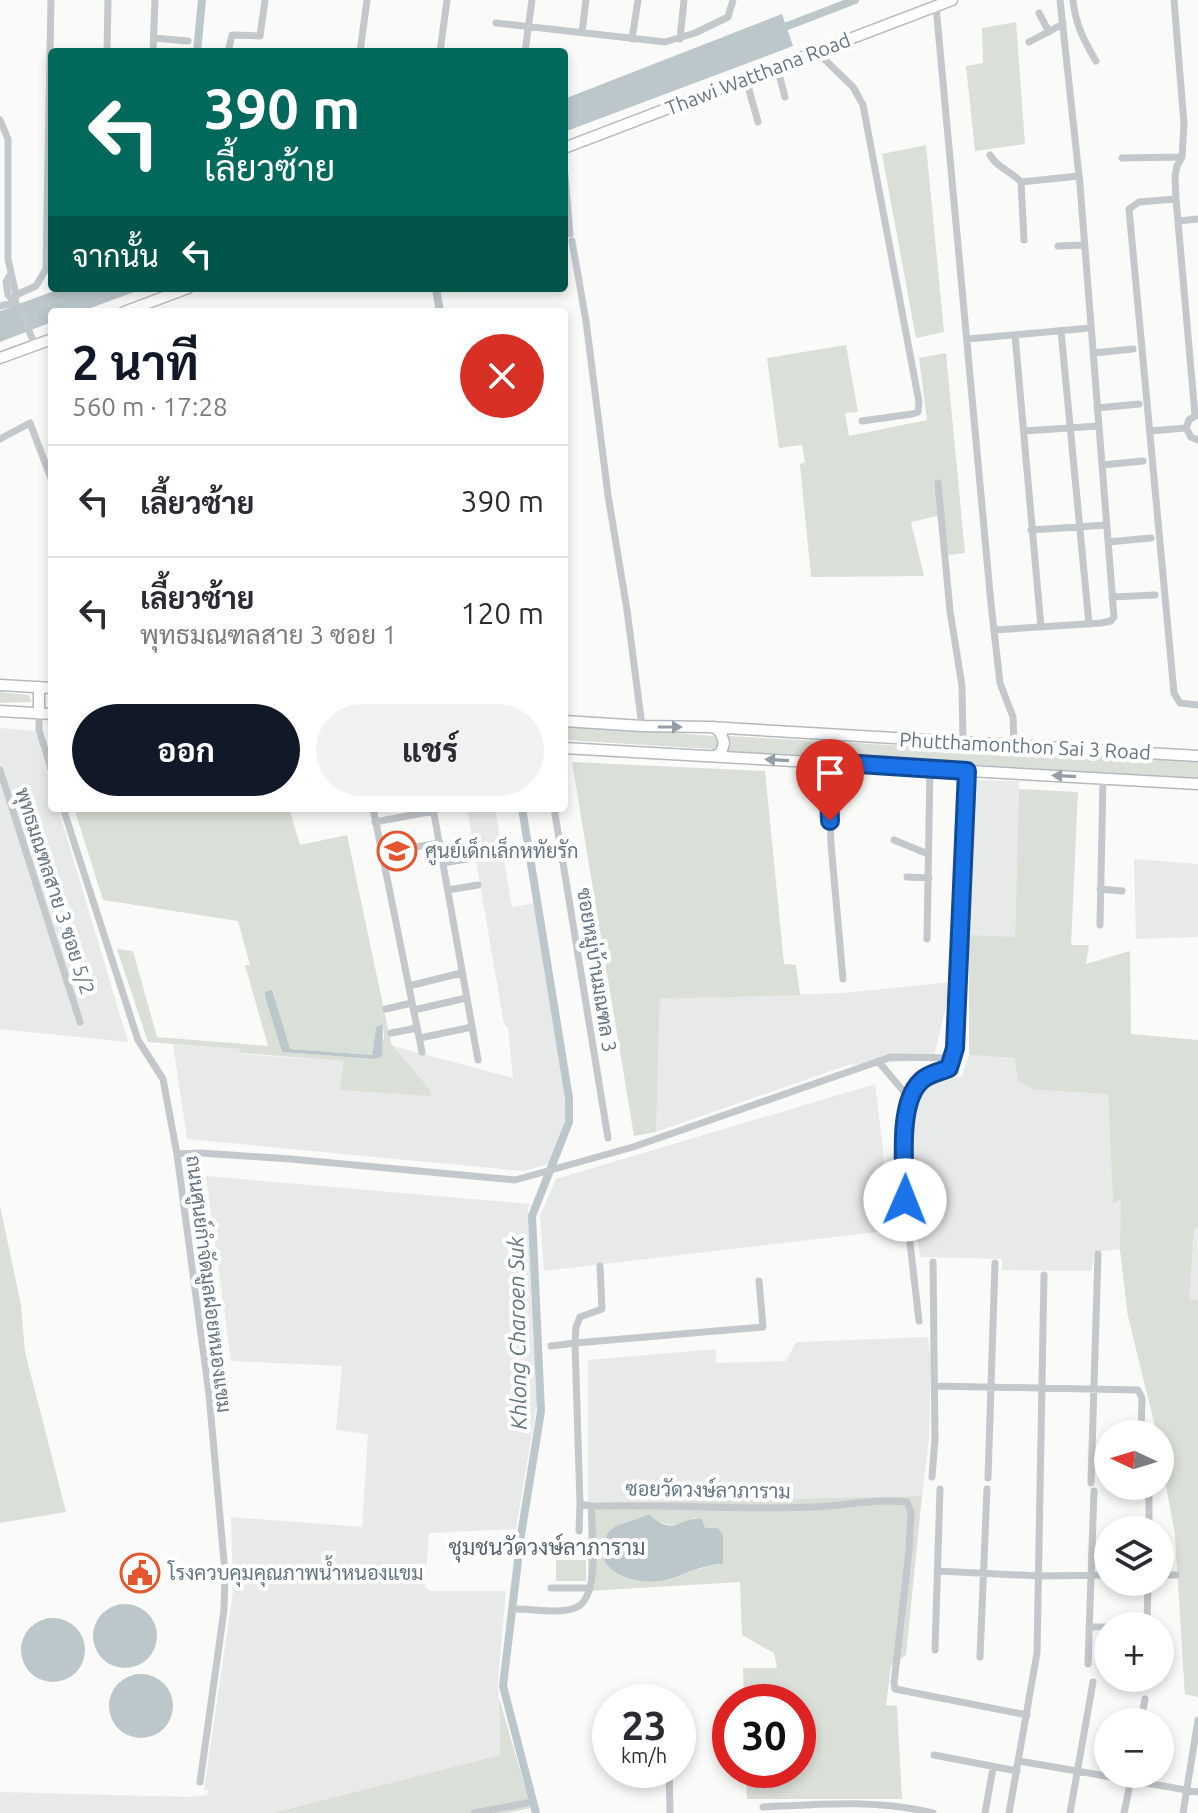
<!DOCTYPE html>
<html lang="th">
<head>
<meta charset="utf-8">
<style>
  :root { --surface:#fff; --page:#f2f2f3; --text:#2b2b33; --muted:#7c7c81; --line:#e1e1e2; --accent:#111827 }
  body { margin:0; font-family:Ubuntu,Sarabun,sans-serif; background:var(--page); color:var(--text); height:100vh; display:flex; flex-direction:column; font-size:30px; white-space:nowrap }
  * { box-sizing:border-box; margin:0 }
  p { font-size:26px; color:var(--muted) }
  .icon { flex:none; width:44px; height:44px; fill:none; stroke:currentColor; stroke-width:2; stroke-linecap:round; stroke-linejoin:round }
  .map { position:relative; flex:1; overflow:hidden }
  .panel { position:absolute; left:48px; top:308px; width:520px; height:504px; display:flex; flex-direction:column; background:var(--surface); border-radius:8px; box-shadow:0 4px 12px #0003 }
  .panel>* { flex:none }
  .hud { position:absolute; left:48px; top:48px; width:520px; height:244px; border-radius:8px; box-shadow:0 4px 12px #0003; background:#00695c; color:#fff; overflow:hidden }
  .needle { width:52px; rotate:274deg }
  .controls { position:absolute; left:1094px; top:1420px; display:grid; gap:16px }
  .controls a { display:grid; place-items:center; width:80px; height:80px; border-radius:50%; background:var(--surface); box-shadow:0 4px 12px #0003; font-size:40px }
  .speed { position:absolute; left:592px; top:1684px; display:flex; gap:16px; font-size:40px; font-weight:700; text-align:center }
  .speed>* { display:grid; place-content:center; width:104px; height:104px; border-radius:50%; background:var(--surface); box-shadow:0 4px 12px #0003; line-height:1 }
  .speed small { font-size:20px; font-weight:400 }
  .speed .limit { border:12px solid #d22; background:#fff; color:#111 }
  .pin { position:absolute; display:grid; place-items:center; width:68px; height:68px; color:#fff; margin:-82px -34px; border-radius:50% 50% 50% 0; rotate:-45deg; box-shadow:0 0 8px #0007 }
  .pin .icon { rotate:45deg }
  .me { position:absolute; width:88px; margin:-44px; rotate:1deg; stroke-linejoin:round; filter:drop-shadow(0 0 6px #0008) }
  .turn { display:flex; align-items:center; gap:28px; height:168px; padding:0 24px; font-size:36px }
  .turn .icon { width:104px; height:104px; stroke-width:2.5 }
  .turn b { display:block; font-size:56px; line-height:68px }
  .then { display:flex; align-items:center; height:76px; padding:0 24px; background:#0003; gap:16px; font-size:30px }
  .round { display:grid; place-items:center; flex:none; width:84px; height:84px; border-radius:42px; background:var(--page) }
  .head { display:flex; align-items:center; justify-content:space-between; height:136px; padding:0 24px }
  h1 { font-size:48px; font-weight:700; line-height:60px; color:var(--accent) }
  .button { display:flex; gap:16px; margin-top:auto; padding:16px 24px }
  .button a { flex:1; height:92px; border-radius:48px; background:var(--accent); color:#fff; font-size:32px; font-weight:700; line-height:92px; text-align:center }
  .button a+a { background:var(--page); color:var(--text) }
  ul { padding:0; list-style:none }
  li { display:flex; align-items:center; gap:24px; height:112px; padding:0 24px; border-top:2px solid var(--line) }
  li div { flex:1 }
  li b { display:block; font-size:30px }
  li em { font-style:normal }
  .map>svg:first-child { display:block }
  .built { fill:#e8e9e9 }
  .green { fill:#dadfd7; fill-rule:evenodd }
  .water { fill:#bbc7cb }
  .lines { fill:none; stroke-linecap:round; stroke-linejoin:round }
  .canal { stroke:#bbc7cb; stroke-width:8 }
  .secondary-casing { stroke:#b3babf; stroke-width:13 }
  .street { stroke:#c3c8cc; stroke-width:7 }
  .secondary { stroke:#fff; stroke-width:10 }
  .oneway { fill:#939fa8 }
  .route-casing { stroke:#114b97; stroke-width:20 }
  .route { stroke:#1a73e8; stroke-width:14 }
  .labels { text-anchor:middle; stroke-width:8; stroke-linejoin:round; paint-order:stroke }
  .street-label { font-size:20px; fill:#657683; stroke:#fff }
  .poi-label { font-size:20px; fill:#657683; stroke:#fff; text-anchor:start }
  .water-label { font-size:22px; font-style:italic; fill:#60757c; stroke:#fff }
  .neighbourhood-label { font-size:22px; fill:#57646e; stroke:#fff }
</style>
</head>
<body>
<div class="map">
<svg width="1198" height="1813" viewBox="0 0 1198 1813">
  <rect width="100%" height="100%" fill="#fafaf8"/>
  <path class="built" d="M0 728 35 731 52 788V808H58L128 1042 0 1029Z
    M971 780 1019 781 1015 938 969 935Z
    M467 808H495L512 907 536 903 563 1075 566 1116 553 1163 523 1171 187 1139 173 1044 240 1049 241 1054 345 1061 341 1090H430L394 1046 513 1078 508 1028 504 1024Z
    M1134 859 1198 864V937L1136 939Z
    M952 982 933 1060 848 1065 656 1132 660 999 843 993Z
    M969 1055 1015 1058 1035 1090 1108 1094 1113 1202 1198 1056V1697L1185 1694 1175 1534 1160 1453V1434H1157L1128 1316 1120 1249 1095 1252 1091 1271 1002 1270V1259L920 1257 911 1194 913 1109 926 1090 939 1082 962 1076Z
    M875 1084 883 1147 885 1231 544 1271 540 1216 556 1179Z
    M206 1176 530 1204 528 1208 537 1403 516 1529 429 1533 425 1587 430 1591H506L498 1681 500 1755 272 1813H0V1792L190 1797 207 1795 208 1790H204L233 1592 231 1517 362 1527 368 1434 336 1430 342 1366 231 1361Z
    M928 1337 931 1359 929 1440 922 1496 588 1503V1360L716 1349V1363L786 1361 796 1342Z"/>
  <path class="green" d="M1016 22 1025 144 975 151 966 66 983 63 982 28Z
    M926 145 944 332 916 338 882 154Z
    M846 345 858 412 845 413 849 436 927 420 919 358 946 353 965 553 949 555 937 516 911 522 924 576 811 577 800 464 805 462 802 445 779 448 767 358Z
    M0 692 29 695 32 702 0 703Z
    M564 725 714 736 719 739 720 745 713 749 564 740Z
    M728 736 1198 762V778L727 751 730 746Z
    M572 762 765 771 784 964 796 965 800 995 660 999 656 1132 634 1136Z
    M1019 789 1078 792 1071 945H1089L1086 964 1130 951 1131 1034 1198 1040V1227L1194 1228 1189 1299 1198 1300V1697L1185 1694 1175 1534 1160 1453V1434H1157L1128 1316 1120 1249 1121 1199 1113 1203 1108 1094 1035 1090 1018 1080 1015 1058 969 1055V935L1015 937Z
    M74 808H289L300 845 347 835 391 1043 430 1090 431 1096 340 1090 344 1061 240 1053V1049L148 1042 117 949 133 951 157 1037 268 1046 245 965H250L238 921 103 900ZM265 993 290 1049 372 1055 376 1027 383 1024 384 1037 374 1059 282 1052Z
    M0 1206 21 1305 25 1352 66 1512 0 1523Z
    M922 1496 906 1655 891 1666 886 1705 897 1706 902 1799H747L746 1770H798V1702H744L743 1668H777L774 1653 742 1635 740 1582 588 1591V1503ZM649 1514C665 1528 676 1527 695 1518L705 1528 723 1564C688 1566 670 1590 631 1579 619 1575 613 1572 605 1563L643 1517Z
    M556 1560H586V1581H556Z
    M499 1698 531 1808 507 1813H272L500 1755Z"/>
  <path class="water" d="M782 14 793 46 564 132V99Z
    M62 288H145L80 312H52V322L0 342V311Z
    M272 990 290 1049 372 1055 376 1027 383 1024 382 1056 374 1059 282 1052 265 996V992Z
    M649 1514C676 1538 677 1517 702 1519L705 1528H718L723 1535V1564C687 1565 672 1590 631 1579 619 1575 613 1572 605 1563 600 1519 619 1529 649 1514Z
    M93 1636a32 32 0 1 1 64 0a32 32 0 1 1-64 0Z
    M21 1650a32 32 0 1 1 64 0a32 32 0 1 1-64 0Z
    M109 1706a32 32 0 1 1 64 0a32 32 0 1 1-64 0Z"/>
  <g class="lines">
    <path class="canal" d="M777 30 855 0
      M197 52 202 0
      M436 288 440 312
      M522 808 569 1098V1122L532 1216 541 1411 521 1535 503 1686 536 1813"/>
    <g class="secondary-casing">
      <path id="secondary" d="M564 148 952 0
        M124 312 188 288
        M0 358 52 339
        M0 685 52 688
        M0 711 52 714
        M39 713V687
        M564 721 642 726 708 727 1198 756
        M564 748 1198 784
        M714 756 721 753 724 743 721 733 714 727"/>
    </g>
    <path class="street" d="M1073 0C1075 23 1084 41 1096 61
      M1174 0 1184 124 1182 157 1177 166 1175 176 1176 199 1195 415
      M936 6 991 604 1000 683 1013 717 1014 745
      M1039 13 1049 32
      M496 23 665 42 695 33 728 17 733 0
      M582 32 586 0
      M154 38 188 41
      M632 39 638 0
      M680 39 684 0
      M1029 42 1063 24
      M107 52 108 0
      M153 52 155 0
      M228 52 232 35 260 36 265 0
      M360 52 367 0
      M440 52 447 0
      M525 52 532 0
      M817 52 853 87 863 105 919 402 918 412 912 414 862 421
      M777 67 785 97
      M746 79 758 122
      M0 120 8 139V259L16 295 15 302
      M990 155C997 168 1011 171 1021 182
      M1122 158 1182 157
      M564 165 570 234
      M1176 199 1139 202 1129 209 1174 693 1180 703 1198 705
      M1178 221 1198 219
      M1024 240 1021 182 1079 176
      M572 241 586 321 608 495 627 610 642 726
      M1058 246 1083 245
      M10 275 6 282 8 295 19 307 35 345
      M16 295 36 286 46 269 51 0
      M0 306 15 302
      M1061 331 1089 624
      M1015 335 1041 627
      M968 339 1090 328
      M1093 353 1133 349
      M1097 408 1139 404
      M1198 414 1189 420 1186 428 1191 437 1198 440
      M1024 431 1098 426
      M1150 431 1186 428
      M0 439 30 423 52 481
      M1102 465 1143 461
      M938 483 950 611 962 686 963 742
      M1031 530 1107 525
      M1108 542 1151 538
      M1112 597 1155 595
      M994 630 1101 623 1111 621 1114 617 1080 185 1060 0
      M39 713V730L52 773
      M828 762 831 844 843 979
      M0 770 80 1022
      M63 808 138 1040 163 1079 177 1154 209 1394 225 1573 224 1610 200 1782
      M373 808 422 1052
      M433 808 478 1060
      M554 808 608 1138
      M375 822 434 811
      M894 840 928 854
      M408 848 440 843
      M443 863 473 858
      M907 877 929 878
      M1100 889 1122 891
      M448 890 478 885
      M1100 925 1103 778
      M927 939 930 769
      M409 986 461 973
      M386 1009 412 1003
      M414 1010 466 998
      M391 1033 417 1028
      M420 1038 472 1027
      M878 1061 910 1099
      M177 1154 200 1153 290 1159 515 1180 633 1147 891 1057 953 1058
      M759 1281 763 1327 575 1343 580 1504 591 1506C666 1504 740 1510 814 1507 845 1506 877 1498 907 1502L911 1512 909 1550 894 1683 895 1689 1027 1715
      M919 1321 905 1200 906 1112 920 1082 949 1068 955 1048 967 771
      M551 1346 575 1343 576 1327 580 1317 602 1309 600 1266
      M935 1386 1138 1390 1142 1398 1141 1434
      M932 1477 935 1439 933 1262
      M988 1478 995 1263
      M1091 1483 1098 1254
      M1149 1530V1493
      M579 1531 580 1504
      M937 1571 1040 1576 1108 1575
      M1160 1575H1176
      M551 1588H590
      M517 1609C535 1609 558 1614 575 1608 601 1599 592 1530 591 1506
      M1147 1626 1148 1582
      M1089 1627H1108
      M935 1650 940 1489
      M980 1657 987 1489
      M1088 1664 1094 1491
      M1141 1722 1145 1699
      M934 1755 1017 1771
      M1019 1761 1198 1792
      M669 1770 670 1813
      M763 1807C820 1804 877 1799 933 1813
      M474 1813 527 1803
      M985 1813 993 1768
      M1009 1813 1037 1653 1044 1275
      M1070 1813 1093 1682
      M1124 1813 1132 1774
      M1183 1813 1198 1720"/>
    <use href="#secondary" class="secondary"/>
  </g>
  <defs><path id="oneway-solid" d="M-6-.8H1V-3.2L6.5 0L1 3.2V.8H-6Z" transform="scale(2)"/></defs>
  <g class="oneway">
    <use href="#oneway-solid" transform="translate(670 727)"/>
    <use href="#oneway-solid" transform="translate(777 760) rotate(-177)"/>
    <use href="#oneway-solid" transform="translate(1064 776) rotate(-177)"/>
  </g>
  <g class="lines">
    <g class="route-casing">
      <path id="route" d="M830 821 828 762 967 771 955 1048 949 1068C940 1072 927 1074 920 1082 897 1105 905 1169 905 1200"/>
    </g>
    <use href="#route" class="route"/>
  </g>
  <defs>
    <g id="school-ring" transform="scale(2)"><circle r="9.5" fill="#fff" stroke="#e4572e" stroke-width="1.5"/><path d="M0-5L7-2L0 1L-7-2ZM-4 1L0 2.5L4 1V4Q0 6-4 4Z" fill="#e4572e"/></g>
    <g id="civic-ring" transform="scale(2)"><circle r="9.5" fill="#fff" stroke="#e4572e" stroke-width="1.5"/><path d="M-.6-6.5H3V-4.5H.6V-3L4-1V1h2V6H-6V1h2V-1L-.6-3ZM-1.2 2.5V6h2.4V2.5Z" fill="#e4572e"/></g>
  </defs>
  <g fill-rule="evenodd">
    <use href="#school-ring" x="397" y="851"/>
    <use href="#civic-ring" x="140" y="1573"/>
  </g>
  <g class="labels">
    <g class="street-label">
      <text transform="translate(758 74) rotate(-21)" y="7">Thawi Watthana Road</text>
      <text transform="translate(1025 746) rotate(3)" y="7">Phutthamonthon Sai 3 Road</text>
      <text transform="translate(55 891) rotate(72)" y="7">พุทธมณฑลสาย 3 ซอย 5/2</text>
      <text transform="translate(597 970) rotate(81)" y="7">ซอยหมู่บ้านมณฑล 3</text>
      <text transform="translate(209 1284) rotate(83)" y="7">ถนนศูนย์กำจัดมูลฝอยหนองแขม</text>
      <text transform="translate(708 1490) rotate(1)" y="7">ซอยวัดวงษ์ลาภาราม</text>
    </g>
    <g class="poi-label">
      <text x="425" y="858">ศูนย์เด็กเล็กหทัยรัก</text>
      <text x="168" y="1580">โรงควบคุมคุณภาพน้ำหนองแขม</text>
    </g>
    <g class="water-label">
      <text transform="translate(517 1333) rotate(-91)" y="8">Khlong Charoen Suk</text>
    </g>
    <g class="neighbourhood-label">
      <text x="547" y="1555">ชุมชนวัดวงษ์ลาภาราม</text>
    </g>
  </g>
</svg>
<div class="controls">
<a><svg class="needle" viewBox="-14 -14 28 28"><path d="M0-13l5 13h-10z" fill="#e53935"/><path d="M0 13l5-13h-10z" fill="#7c7c81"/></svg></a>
<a><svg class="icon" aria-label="layers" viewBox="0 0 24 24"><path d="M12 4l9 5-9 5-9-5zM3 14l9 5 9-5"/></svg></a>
<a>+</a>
<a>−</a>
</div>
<div class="speed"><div>23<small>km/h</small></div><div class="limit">30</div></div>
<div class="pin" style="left:830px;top:821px;background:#d93025"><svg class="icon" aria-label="arrive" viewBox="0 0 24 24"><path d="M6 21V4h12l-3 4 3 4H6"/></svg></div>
<svg class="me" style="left:905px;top:1200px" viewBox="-20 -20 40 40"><circle r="19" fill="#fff"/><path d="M0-13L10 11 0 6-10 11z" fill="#1a73e8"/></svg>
<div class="hud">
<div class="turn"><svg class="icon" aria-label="left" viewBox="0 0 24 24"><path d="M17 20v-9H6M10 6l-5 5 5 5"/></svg><div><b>390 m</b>เลี้ยวซ้าย</div></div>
<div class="then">จากนั้น<svg class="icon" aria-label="left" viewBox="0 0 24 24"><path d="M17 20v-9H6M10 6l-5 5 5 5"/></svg></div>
</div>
<section class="panel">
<div class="head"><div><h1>2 นาที</h1><p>560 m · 17:28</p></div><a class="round" style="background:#d93025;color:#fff"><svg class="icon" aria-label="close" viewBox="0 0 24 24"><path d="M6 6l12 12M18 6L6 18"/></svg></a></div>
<ul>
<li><svg class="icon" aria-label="left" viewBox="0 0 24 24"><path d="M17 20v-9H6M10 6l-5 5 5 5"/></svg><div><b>เลี้ยวซ้าย</b></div><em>390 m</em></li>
<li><svg class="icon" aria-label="left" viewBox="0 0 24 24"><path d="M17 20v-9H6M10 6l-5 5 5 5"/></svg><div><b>เลี้ยวซ้าย</b><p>พุทธมณฑลสาย 3 ซอย 1</p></div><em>120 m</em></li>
</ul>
<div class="button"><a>ออก</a><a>แชร์</a></div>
</section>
</div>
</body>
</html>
